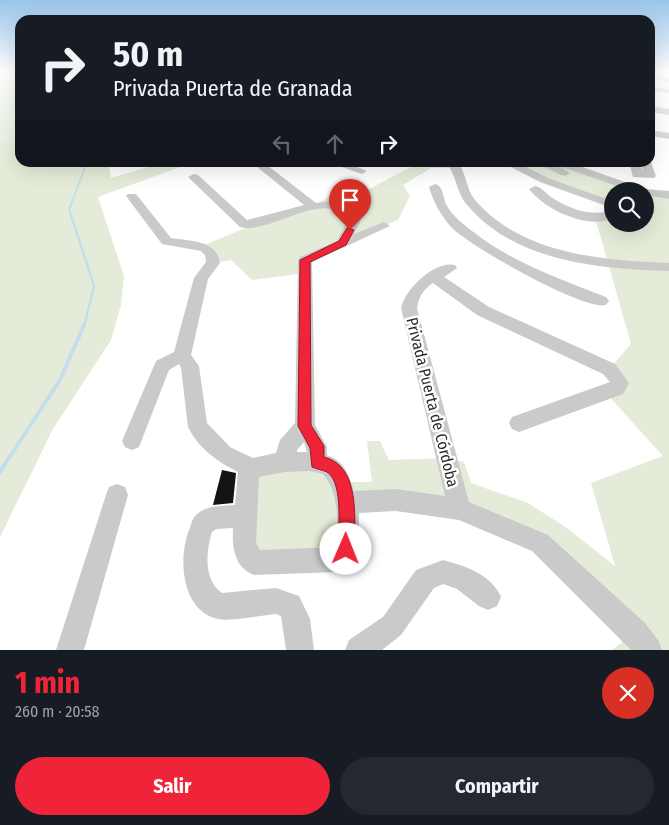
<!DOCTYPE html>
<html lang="es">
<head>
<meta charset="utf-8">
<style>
  :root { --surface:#171b24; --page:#242831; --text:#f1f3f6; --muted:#9ea1a6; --accent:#ef2439 }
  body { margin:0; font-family:"Fira Sans Condensed",sans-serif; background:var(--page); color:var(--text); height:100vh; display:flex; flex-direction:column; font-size:19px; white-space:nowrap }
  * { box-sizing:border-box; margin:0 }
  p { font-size:16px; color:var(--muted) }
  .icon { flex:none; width:28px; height:28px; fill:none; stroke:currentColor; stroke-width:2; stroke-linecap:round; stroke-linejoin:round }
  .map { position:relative; height:650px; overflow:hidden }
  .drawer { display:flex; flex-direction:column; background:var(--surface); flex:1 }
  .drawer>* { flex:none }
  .hud { position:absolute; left:15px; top:15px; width:640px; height:152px; border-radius:15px; box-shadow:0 5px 20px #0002; background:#171b24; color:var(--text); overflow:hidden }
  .tools { position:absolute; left:604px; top:182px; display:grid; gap:10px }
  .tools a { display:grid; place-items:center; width:50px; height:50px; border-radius:50%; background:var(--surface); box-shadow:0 5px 20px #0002; font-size:25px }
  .pin { position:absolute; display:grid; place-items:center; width:42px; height:42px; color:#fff; margin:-51px -21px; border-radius:50% 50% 50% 0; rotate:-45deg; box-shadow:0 0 5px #0007 }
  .pin .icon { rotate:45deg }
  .me { position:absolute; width:55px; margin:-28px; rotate:1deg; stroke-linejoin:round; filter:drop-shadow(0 0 4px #0008) }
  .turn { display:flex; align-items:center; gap:18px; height:105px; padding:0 15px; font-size:22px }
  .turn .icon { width:65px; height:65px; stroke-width:2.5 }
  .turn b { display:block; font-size:35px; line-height:42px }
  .lanes { display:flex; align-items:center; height:48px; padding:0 15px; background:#0003; justify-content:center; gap:25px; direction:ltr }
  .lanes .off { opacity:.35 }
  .round { display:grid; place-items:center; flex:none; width:52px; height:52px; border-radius:26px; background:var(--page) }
  .overview { display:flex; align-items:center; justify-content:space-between; height:85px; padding:0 15px }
  h1 { font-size:30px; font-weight:700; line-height:38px; color:var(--accent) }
  .cta { display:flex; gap:10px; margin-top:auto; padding:10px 15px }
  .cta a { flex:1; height:58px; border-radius:30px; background:var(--accent); color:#fff; font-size:20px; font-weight:700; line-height:58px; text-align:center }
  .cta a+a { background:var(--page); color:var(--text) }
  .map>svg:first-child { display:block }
  .green { fill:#e4ecd9 }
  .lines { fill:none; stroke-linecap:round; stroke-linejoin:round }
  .stream-far3 { stroke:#c4deed; stroke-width:2 }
  .stream-far2 { stroke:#c4deed; stroke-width:2.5 }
  .stream-far1 { stroke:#c4deed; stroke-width:4 }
  .stream { stroke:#c4deed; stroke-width:4.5 }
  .building { fill:#141414 }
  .minor { fill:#cacaca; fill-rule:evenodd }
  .route { fill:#ef2439; stroke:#9b1725 }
  .labels { text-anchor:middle; stroke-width:5; stroke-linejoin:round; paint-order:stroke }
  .street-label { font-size:16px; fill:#2d2d2d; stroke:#fff }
</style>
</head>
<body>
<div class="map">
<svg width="669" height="650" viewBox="0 0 669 650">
  <rect width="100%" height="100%" fill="#fff"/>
  <path class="green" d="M0 72H20V162L109 163 111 178 161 163H191L98 197 124 276 121 305 111 340 53 429 0 537Z
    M414 163H450L453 168H431L403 185 410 196 398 220 305 260V273L252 280 231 260 213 263 199 247 258 223 314 207 326 198 369 189 413 166Z
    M506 163H556L641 191H612V205Z
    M645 192 669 195V650H612L634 633 540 543 460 509 346 502 337 560 244 569V516L250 467 336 461 344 482H372L367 441H380L389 460 448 458 464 462 471 483 528 503 567 528 615 566 591 483 663 456 606 393 616 389 609 369 631 344 595 217H610L612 215V224H645Z"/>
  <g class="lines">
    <path class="stream-far3" d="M72 219 69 210 87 162"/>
    <path class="stream-far2" d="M72 218 94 286 84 327"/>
    <path class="stream-far1" d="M3 467 60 380 84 325"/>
    <path class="stream" d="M0 472 4 466"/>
  </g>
  <path class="building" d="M222 470 236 473 233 503 213 505Z"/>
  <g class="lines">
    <path class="minor" d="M650 74 669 79V83L650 78Z
      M650 87 669 89V93L650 91Z
      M650 106 669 109V115L650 112Z
      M650 130 669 133V139L650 136Z
      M650 160 656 176 654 178 633 177 629 162H639L643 172 641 162H650Z
      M251 162H263L316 203C334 199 351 202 362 217L354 234 384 222 390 226 312 262 315 425 327 447V455C344 461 349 474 354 491L396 489 445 496 401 308C405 289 435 260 455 265L457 268 444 277 489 307 615 364 629 383 623 394 519 432 512 429 509 423 512 417 610 382 603 374 477 315 433 283C423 290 419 296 417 308L469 502 548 535 645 623 658 640 662 650H631L532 551 459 520 396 511 359 513V549L353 565 337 572 254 575C234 567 232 547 233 528L216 529 212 532C206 551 203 580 222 593L276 588 299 596 310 619 314 650H286L281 616 276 614C261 615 232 622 218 619 181 611 178 558 189 530 191 526 192 519 195 516 205 505 222 506 235 505L238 472C218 462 198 448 188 427L181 368 179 364 169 370 139 447 132 450 125 447 122 441 156 361 174 352 194 278 206 262 205 255 201 251 162 244 126 196 128 194H136L171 238C190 241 217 240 220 263L208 279 191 355 199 366 207 423 230 447 253 458 276 453 280 440 295 423 298 260 300 257 337 241 349 218C321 189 271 235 240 227L188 177 194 174 198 175 247 220 304 205ZM304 442 307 452H297V450ZM309 471 323 474C339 492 339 525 335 547L260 550 256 543 259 477 285 472Z
      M327 162H345L367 171 362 174Z
      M446 162 458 163C467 174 466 189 475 200 523 255 602 260 669 263V271C600 269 516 262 468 206 456 193 457 176 446 162Z
      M501 162H516L548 178 612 201V208L540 182Z
      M534 162H568L645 189 669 191V199L645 195V191H631L559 166 570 173 565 176 561 175Z
      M435 184C444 186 443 199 447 206 453 216 463 224 472 231 511 262 560 279 606 297L609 301 606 305C584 311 469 246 451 227 440 214 434 203 429 187Z
      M535 186C541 187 546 193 551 197 571 210 590 216 612 211V219C587 229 545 210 529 189Z
      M117 484 125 487 128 495 84 650H56L106 495 109 487Z
      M443 560C465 566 491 574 501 597L497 606 488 610 479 606 457 589 443 584 434 588 401 635 382 650H345L349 640 383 617 416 570Z"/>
  </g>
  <linearGradient id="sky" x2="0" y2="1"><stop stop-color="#99c5ea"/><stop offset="0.44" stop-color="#fff"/><stop offset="1" stop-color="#fff" stop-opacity="0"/></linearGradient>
  <rect width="669" height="163" fill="url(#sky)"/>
  <path class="route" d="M347 228 354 230 346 245 310 262 311 425 324 446V457C361 466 354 520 355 549L352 555 346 558 341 555 338 549C338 531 344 483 327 472 323 470 316 469 312 467L310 448 298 426 300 260 339 241Z"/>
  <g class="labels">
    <g class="street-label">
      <text transform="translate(433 402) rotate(76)" y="6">Privada Puerta de Córdoba</text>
    </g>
  </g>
</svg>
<div class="tools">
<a><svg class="icon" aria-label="search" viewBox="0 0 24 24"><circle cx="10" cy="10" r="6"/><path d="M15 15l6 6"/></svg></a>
</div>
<div class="pin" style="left:350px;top:230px;background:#d93025"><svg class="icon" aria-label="arrive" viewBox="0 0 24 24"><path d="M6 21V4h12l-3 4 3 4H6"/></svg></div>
<svg class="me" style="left:346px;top:549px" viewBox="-20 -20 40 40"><circle r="19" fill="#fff"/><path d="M0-13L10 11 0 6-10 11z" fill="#ef2439"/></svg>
<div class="hud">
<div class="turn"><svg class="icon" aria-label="right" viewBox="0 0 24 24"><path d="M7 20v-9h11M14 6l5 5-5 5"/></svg><div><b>50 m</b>Privada Puerta de Granada</div></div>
<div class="lanes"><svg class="icon off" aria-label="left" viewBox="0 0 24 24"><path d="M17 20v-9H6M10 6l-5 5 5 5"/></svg><svg class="icon off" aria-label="ahead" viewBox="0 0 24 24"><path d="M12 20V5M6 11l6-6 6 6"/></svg><svg class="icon" aria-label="right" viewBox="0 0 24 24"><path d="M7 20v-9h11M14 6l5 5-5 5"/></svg></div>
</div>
</div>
<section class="drawer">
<div class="overview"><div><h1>1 min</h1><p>260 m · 20:58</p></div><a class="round" style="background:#d93025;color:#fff"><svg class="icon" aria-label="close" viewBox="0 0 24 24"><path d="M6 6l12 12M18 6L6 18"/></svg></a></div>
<div class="cta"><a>Salir</a><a>Compartir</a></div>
</section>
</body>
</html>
